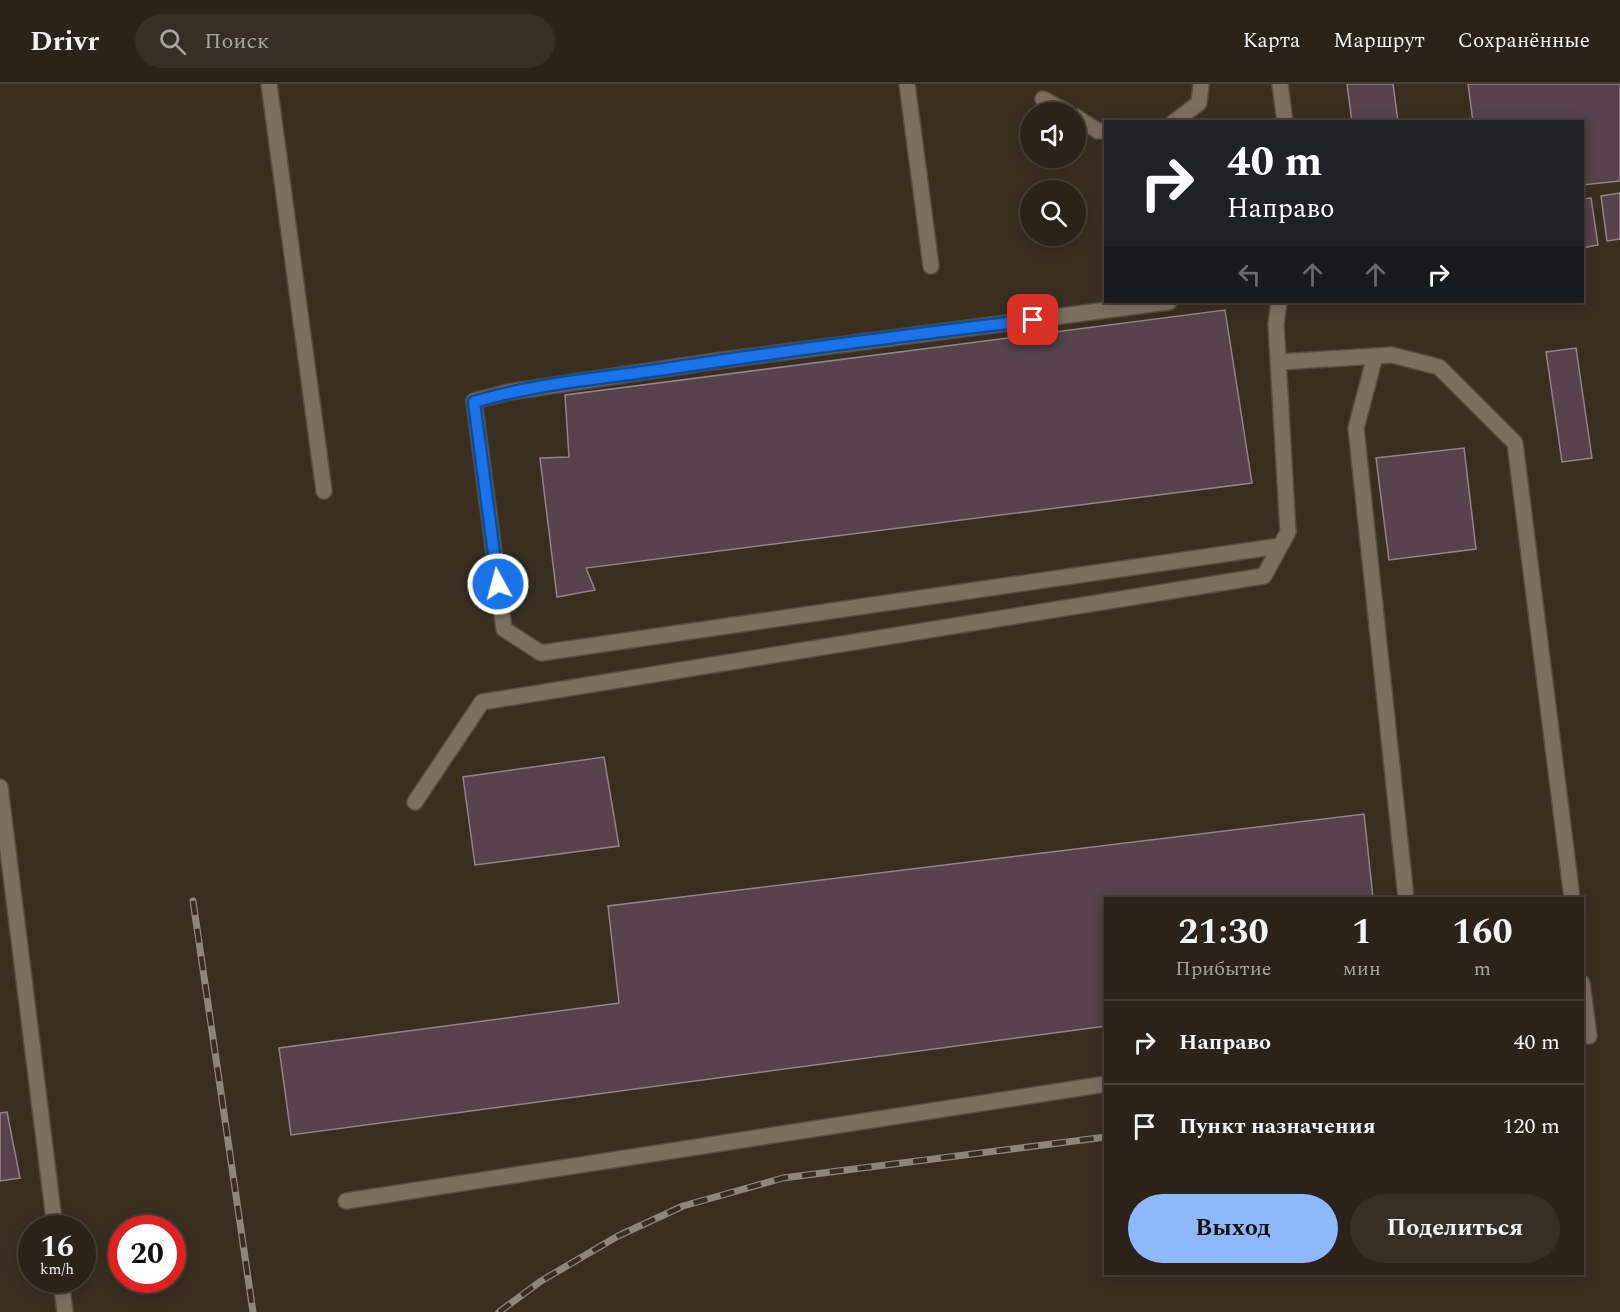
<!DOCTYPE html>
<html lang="ru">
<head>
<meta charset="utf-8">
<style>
  :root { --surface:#2b2319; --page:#372f26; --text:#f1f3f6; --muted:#a6a4a2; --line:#474038; --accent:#8db9fc }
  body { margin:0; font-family:Spectral,serif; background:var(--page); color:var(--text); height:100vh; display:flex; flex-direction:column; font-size:22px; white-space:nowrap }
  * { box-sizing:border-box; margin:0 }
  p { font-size:20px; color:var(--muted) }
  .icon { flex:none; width:33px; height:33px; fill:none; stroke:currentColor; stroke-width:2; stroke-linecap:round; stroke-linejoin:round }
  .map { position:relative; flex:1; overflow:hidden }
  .panel { position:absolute; left:1104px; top:813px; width:480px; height:378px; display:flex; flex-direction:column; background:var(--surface); border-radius:0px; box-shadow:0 3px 15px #0003,0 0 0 2px var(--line) }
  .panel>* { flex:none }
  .top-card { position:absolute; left:1104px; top:36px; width:480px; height:183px; border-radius:0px; box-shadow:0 3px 15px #0003,0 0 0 2px var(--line); background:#202124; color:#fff; overflow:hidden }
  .controls { position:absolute; left:1020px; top:18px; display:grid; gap:12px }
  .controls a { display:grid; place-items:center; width:66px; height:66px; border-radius:50%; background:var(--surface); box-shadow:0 3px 15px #0003,0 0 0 2px var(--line); font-size:30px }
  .speed { position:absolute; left:18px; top:1131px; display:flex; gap:12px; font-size:30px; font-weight:700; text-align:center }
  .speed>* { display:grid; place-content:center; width:78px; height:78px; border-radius:50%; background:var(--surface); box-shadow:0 3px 15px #0003,0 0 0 2px var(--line); line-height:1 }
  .speed small { font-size:15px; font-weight:400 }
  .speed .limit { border:9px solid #d22; background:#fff; color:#111 }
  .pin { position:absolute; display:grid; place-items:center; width:51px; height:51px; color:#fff; margin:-26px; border-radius:12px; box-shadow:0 3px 9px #0006 }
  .me { position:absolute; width:66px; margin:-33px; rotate:353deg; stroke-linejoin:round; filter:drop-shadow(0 0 4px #0008) }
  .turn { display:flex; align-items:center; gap:21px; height:126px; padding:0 24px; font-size:27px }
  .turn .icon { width:78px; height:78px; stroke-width:2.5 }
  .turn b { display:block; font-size:42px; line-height:51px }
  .lanes { display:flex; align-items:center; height:57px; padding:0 24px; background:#0003; justify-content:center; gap:30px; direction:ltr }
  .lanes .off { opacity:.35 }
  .eta { display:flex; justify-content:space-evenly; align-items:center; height:102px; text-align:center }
  .eta b { font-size:36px; font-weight:700; line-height:42px }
  .cta { display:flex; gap:12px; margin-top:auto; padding:12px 24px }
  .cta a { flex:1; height:69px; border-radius:36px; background:var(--accent); color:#111; font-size:24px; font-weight:700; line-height:69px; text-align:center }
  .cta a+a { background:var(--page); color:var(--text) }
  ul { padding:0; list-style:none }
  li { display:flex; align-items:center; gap:18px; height:84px; padding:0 24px; border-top:2px solid var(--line) }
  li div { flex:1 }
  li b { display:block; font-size:22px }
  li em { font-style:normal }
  header { display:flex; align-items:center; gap:36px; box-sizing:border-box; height:84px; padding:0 30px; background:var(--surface); border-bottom:2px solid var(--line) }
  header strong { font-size:28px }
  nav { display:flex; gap:33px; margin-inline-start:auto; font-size:21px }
  .search { width:420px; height:54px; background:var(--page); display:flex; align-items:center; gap:15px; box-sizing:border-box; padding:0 21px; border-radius:33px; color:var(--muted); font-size:22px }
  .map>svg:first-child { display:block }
  .building { fill:#56434b; stroke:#96828a; stroke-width:1.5 }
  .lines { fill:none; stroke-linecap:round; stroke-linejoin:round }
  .lane-casing { stroke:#554d40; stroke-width:18 }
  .lane { stroke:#7b7060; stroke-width:15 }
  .rail-casing { stroke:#8e867a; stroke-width:7 }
  .rail { stroke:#392f21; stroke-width:4.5; stroke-dasharray:14; stroke-linecap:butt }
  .route-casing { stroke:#114b97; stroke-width:15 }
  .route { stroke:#1a73e8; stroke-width:10 }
</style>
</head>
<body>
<header>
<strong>Drivr</strong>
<div class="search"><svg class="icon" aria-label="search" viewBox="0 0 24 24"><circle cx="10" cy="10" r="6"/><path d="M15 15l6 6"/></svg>Поиск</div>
<nav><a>Карта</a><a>Маршрут</a><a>Сохранённые</a></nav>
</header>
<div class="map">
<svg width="1620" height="1228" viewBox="0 0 1620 1228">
  <rect width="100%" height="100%" fill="#392f21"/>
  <path class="building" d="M1347 0H1393L1398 38H1352Z
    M1468 0H1620V97L1582 101V38H1473Z
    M1620 109V155L1607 157 1601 112Z
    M1591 114 1598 161 1582 164V115Z
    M1225 226 1252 399 586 484 595 506 557 513 540 374 569 373 565 311Z
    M1576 264 1592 374 1562 378 1546 268Z
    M1464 364 1476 465 1389 476 1376 374Z
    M604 673 619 762 475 781 463 693Z
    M1364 730 1373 814H1106V942L291 1051 279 964 619 919 608 822Z
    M7 1028 20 1094 0 1097V1029Z"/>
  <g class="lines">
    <g class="lane-casing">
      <path id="lane" d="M269 0 324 407
        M907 0 931 182
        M1280 0 1285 38
        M1043 15 1067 28
        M1076 33 1098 47H1106
        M1174 38 1199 19 1201 0
        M1169 218 716 277 509 308 474 317 504 545 541 569 1280 462
        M1375 272 1356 344 1406 814
        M1279 278 1392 271 1439 283 1515 359 1572 814
        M0 703 55 1144
        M415 718 482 618 1264 492 1288 448 1276 240 1279 218
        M1582 899 1589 952
        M346 1117 1106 1000
        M61 1196 65 1228"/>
    </g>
    <use href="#lane" class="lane"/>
    <g class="rail-casing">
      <path id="rail" d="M193 817 253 1228
        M499 1228 541 1197 618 1152 683 1122 783 1094 1106 1053"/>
    </g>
    <use href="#rail" class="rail"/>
  </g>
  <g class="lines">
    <g class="route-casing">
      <path id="route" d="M498 500 474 318C534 300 597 295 658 286 783 267 908 251 1033 236"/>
    </g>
    <use href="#route" class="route"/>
  </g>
</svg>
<div class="controls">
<a><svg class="icon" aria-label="sound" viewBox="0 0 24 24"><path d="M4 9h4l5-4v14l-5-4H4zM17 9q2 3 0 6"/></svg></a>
<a><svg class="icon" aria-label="search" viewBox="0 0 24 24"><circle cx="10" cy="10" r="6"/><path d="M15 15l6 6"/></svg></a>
</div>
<div class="speed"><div>16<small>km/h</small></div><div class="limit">20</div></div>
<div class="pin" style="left:1033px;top:236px;background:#d93025"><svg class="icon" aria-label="arrive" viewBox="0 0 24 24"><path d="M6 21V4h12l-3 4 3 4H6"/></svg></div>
<svg class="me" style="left:498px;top:500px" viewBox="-20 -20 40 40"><circle r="17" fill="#1a73e8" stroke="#fff" stroke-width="3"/><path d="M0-11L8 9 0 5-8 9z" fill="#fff"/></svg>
<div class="top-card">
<div class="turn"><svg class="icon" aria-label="right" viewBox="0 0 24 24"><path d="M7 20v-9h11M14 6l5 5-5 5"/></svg><div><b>40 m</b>Направо</div></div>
<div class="lanes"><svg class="icon off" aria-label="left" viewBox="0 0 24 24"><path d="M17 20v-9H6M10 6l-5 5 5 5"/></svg><svg class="icon off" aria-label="ahead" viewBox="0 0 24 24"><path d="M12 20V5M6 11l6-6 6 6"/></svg><svg class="icon off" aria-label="ahead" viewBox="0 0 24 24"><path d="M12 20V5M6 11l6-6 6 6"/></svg><svg class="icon" aria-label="right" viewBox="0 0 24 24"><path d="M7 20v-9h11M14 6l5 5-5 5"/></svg></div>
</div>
<section class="panel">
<div class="eta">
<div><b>21:30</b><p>Прибытие</p></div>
<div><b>1</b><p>мин</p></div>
<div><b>160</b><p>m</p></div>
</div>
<ul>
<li><svg class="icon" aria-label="right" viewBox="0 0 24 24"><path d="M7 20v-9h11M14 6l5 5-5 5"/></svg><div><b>Направо</b></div><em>40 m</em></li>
<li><svg class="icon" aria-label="arrive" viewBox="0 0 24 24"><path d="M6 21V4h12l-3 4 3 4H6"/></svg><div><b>Пункт назначения</b></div><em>120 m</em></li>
</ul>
<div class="cta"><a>Выход</a><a>Поделиться</a></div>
</section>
</div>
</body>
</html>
